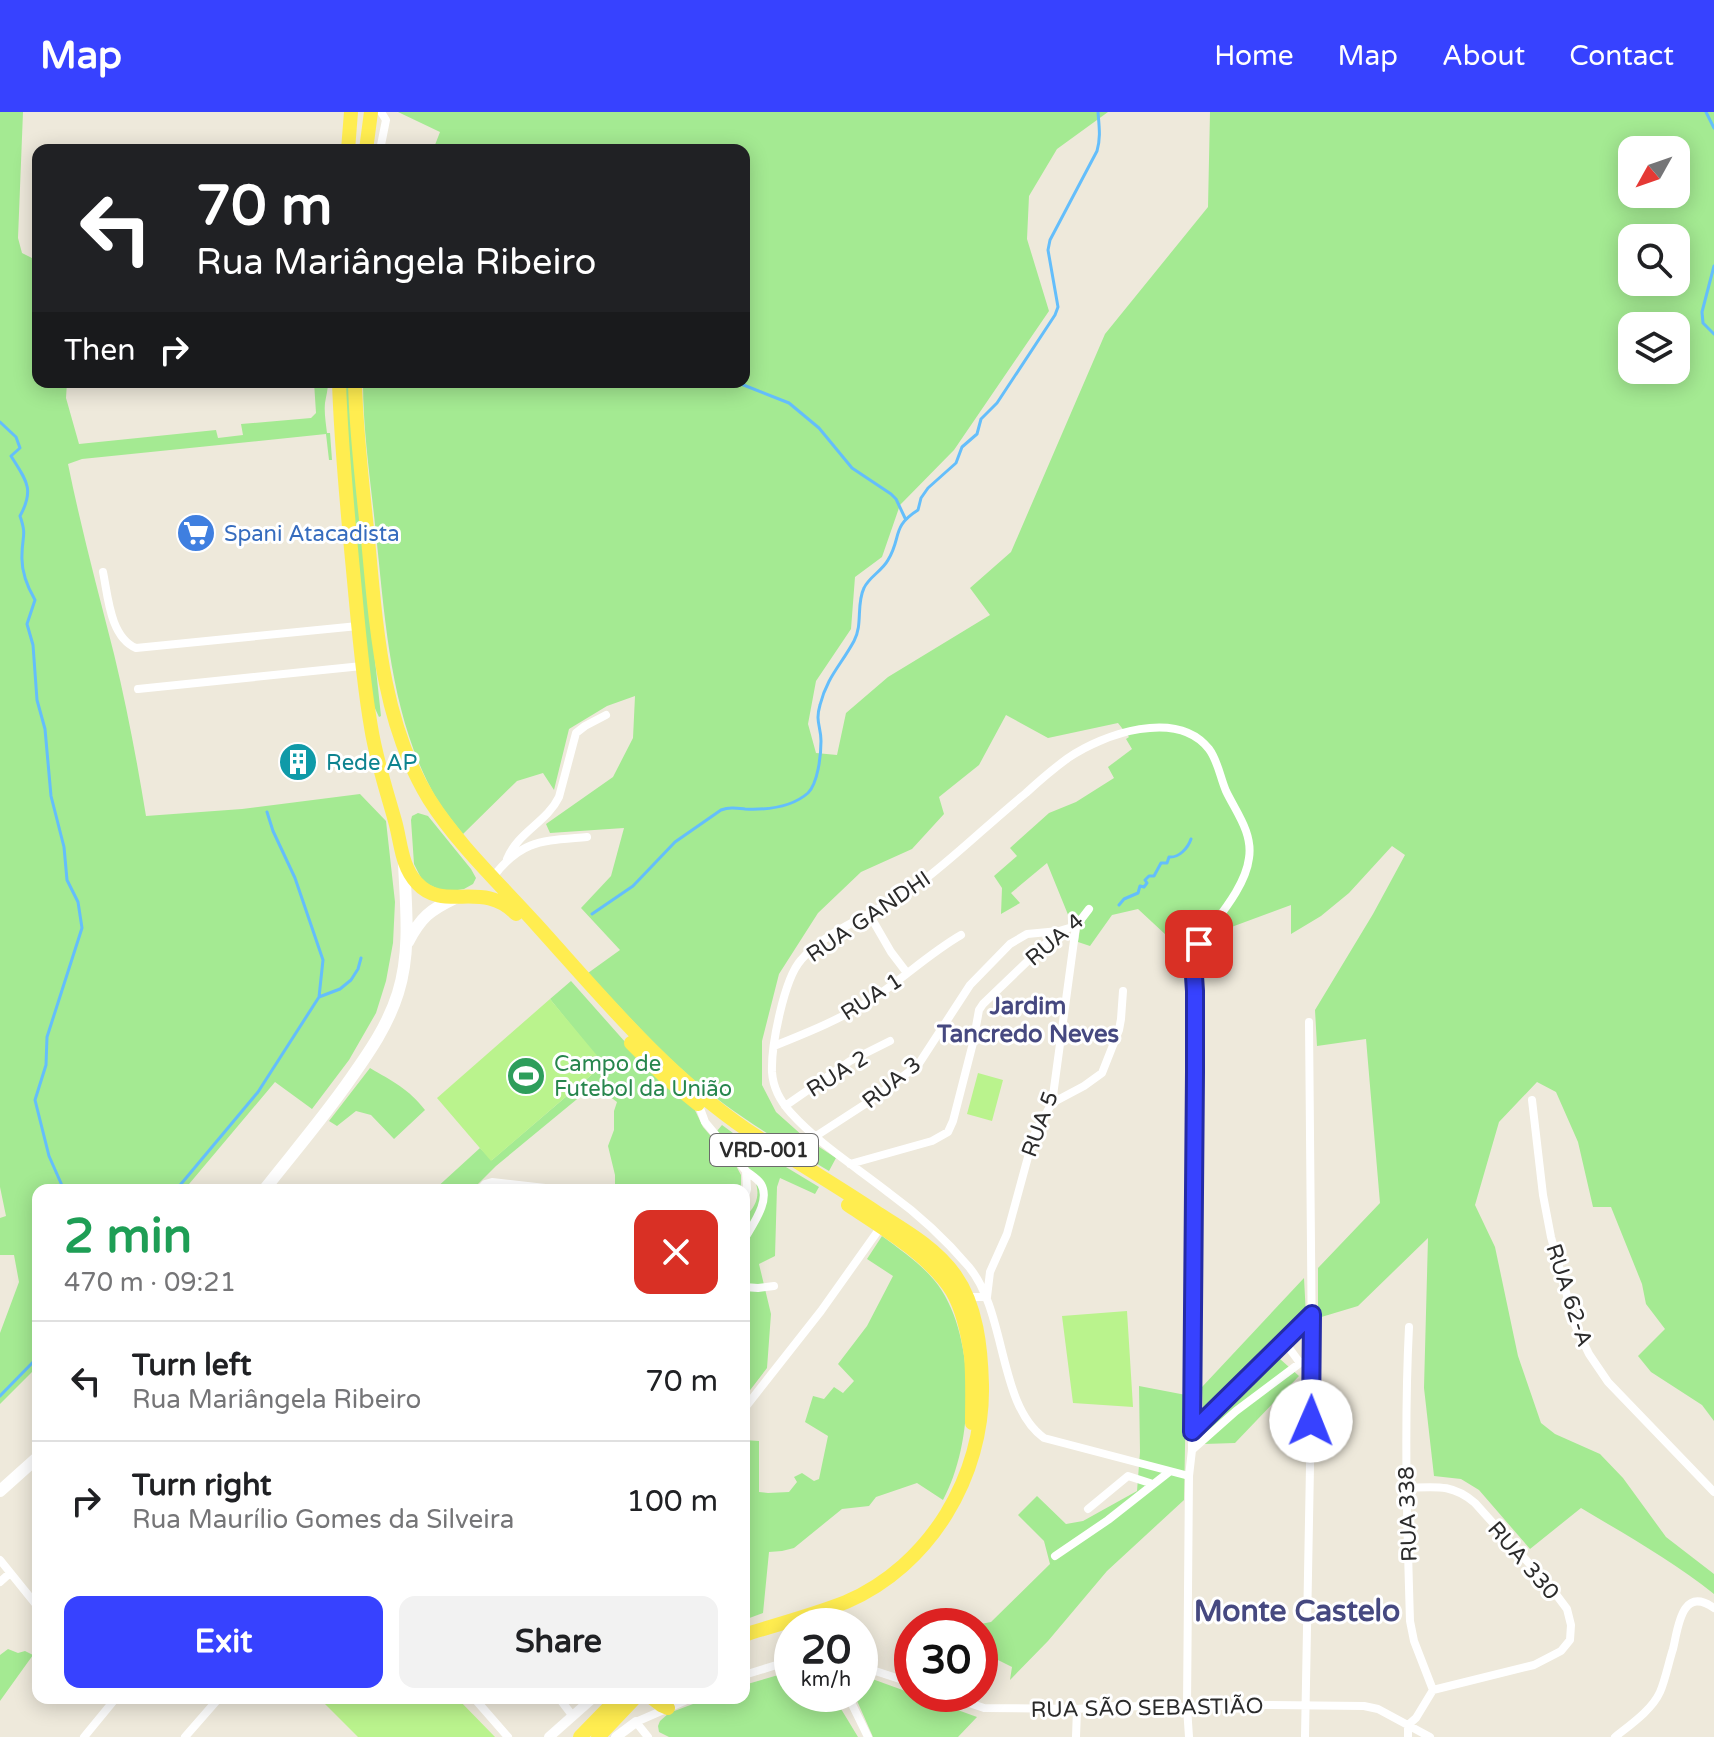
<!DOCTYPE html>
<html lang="en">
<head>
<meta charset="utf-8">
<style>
  :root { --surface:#fff; --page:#f2f2f2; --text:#202124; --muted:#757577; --line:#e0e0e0; --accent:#3742ff }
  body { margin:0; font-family:"Varela Round",sans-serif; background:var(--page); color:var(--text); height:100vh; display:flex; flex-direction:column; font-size:30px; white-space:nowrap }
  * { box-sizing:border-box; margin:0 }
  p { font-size:26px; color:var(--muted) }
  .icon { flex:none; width:44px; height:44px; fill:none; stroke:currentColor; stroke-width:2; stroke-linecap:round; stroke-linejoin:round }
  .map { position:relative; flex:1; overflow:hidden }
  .panel { position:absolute; left:32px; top:1072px; width:718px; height:520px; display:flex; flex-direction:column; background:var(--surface); border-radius:16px; box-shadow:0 4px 20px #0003 }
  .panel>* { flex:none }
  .guide { position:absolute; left:32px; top:32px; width:718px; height:244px; border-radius:16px; box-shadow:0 4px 20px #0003; background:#202124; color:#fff; overflow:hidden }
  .needle { width:52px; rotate:230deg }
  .buttons { position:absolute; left:1618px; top:24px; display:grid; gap:16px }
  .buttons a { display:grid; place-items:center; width:72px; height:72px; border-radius:16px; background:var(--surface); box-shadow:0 4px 20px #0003; font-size:40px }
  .speed { position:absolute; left:774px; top:1496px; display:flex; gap:16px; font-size:40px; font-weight:700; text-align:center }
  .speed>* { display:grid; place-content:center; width:104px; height:104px; border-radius:50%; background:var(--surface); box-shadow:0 4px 20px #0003; line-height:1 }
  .speed small { font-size:20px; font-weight:400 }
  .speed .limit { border:12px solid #d22; background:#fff; color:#111 }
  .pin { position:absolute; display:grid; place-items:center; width:68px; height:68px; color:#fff; margin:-34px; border-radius:16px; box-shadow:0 4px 12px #0006 }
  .me { position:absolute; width:88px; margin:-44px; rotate:1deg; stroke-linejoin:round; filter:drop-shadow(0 0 6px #0008) }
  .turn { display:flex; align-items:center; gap:28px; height:168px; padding:0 32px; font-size:36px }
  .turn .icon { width:104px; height:104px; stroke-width:2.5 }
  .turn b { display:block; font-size:56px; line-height:68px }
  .then { display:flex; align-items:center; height:76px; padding:0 32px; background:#0003; gap:16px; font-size:30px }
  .round { display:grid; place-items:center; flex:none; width:84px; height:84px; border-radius:16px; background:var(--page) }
  .overview { display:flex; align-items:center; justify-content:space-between; height:136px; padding:0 32px }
  h1 { font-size:48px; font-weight:700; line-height:60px; color:#1e9e55 }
  .cta { display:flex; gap:16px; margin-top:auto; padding:16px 32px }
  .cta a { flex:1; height:92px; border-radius:16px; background:var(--accent); color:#fff; font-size:32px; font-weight:700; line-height:92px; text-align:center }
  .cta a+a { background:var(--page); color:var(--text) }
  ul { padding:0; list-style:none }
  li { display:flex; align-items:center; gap:24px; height:120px; padding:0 32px; border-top:2px solid var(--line) }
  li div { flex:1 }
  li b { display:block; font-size:30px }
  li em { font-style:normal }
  header { display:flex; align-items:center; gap:48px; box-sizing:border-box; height:112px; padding:0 40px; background:var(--accent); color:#fff }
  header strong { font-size:38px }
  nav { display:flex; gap:44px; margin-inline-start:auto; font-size:28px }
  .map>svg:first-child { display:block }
  .green { fill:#a4ea92; fill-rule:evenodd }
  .pitch { fill:#baf38d }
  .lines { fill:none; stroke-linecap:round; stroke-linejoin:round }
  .stream { stroke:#64befb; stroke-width:3 }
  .minor { stroke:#fff; stroke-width:8 }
  .tertiary { stroke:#fff; stroke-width:10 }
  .secondary { stroke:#fff; stroke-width:12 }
  .primary { stroke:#ffed50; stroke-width:14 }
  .route-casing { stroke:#242ba6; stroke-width:20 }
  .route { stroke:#3742ff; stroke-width:14 }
  .labels { text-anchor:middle; stroke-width:6; stroke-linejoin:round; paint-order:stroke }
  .shield { fill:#fff; stroke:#6b6b6b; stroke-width:2 }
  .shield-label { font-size:20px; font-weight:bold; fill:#2b2b2b }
  .shop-label { font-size:22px; fill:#366cbe; stroke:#fff; text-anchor:start }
  .culture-label { font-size:22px; fill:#0d838f; stroke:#fff; text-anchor:start }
  .street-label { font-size:22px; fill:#2b2b2b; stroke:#fff }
  .leisure-label { font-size:22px; fill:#27864d; stroke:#fff; text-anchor:start }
  .neighbourhood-label { font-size:24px; font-weight:bold; fill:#464980; stroke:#fff }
  .district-label { font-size:30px; font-weight:bold; fill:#464980; stroke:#fff }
</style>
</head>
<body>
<header>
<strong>Map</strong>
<nav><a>Home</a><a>Map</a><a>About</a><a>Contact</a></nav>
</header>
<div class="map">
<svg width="1714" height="1625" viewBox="0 0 1714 1625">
  <rect width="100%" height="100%" fill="#eee9db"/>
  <path class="green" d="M0 0H23L18 126 22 141 38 149V167L34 168 38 181V270H67L66 286 79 332 216 318 218 326 243 323 241 312 311 306 316 301 314 270H328C328 278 326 284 325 291 324 301 326 312 327 321H330L332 348H329L326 322 82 347 68 352C81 416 98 479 114 542 127 596 137 649 146 704L242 697 360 682 386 709 395 790 393 831 386 869 376 901 349 948 312 997 275 970 184 1078H38V1254L0 1292V1221L19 1170 14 1143H0V1106L6 1104 0 1075Z
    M398 0H1108L1057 37 1029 84 1027 127 1049 199 954 338 900 393 882 445 855 465 851 517 816 569 808 612 816 641 837 643 846 601 888 565 990 503 970 476 1011 440 1105 222 1208 95 1210 0H1714V1309L1702 1293 1651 1260 1638 1244 1665 1217 1646 1192 1642 1172 1611 1095H1593L1578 1030 1556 980 1537 970 1499 1010 1475 1093 1495 1135 1518 1244 1541 1311 1555 1322 1600 1342 1623 1366 1666 1425 1714 1462V1482C1673 1449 1626 1423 1581 1396L1530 1437 1479 1378 1461 1367 1434 1364 1424 1276 1428 1126 1358 1194 1318 1206V1156L1380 1091 1366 927 1317 934 1315 898 1373 802 1405 743 1392 734 1349 781 1321 804 1291 822V793L1218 820 1166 823 1138 797 1112 803 1090 834 1078 830 1080 817 1071 810 1047 751 1011 781 1020 791 1001 802 1002 776 994 764 1017 744 1010 736 1049 701 1076 690 1114 666 1108 655 1132 637 1126 627 1129 625 1118 611 1048 626 1006 603 979 653 939 685 944 702 912 737 861 760 818 801 779 862 762 929V973L776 1000 804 1025 836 1046 829 1059C780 1029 730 1001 687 962 652 931 620 895 588 861L620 838 581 796 611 764 624 716 550 721 546 712 613 665 633 626 635 584 607 594 569 617 554 678 543 661 517 669 463 722C450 706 437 690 428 671 390 594 385 507 376 422 371 372 363 321 363 270H744V38H433L440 20ZM1632 38H1676V82H1632ZM1632 126H1676V170H1632ZM1632 214H1676V258H1632Z
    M344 270H351L361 418 381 604 379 605 372 590 361 500Z
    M418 701 428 704 471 757 476 766 473 772 464 777 445 780 423 770 414 752 411 708 412 704Z
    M571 869 634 940 692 992 703 1015 735 1052 741 1063V1078H615V1063L608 1034 614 1018V999L617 990 609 984 582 983 496 1054 474 1076C466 1072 462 1071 455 1078H434L480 1036 492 1048 603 953 550 887Z
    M370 956C392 969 409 977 425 998L394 1027 371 1003 356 999 337 1014 329 1009Z
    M722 1013 748 1032 819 1075 815 1082 780 1066 777 1075 775 1144 759 1152 771 1202 767 1256 744 1286V1105C779 1077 737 1041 717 1019Z
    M882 1124C902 1139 923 1153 938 1173 977 1227 974 1331 943 1388L917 1371 876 1385 869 1394 842 1397 794 1436 782 1439 769 1440 763 1501 744 1508V1328L759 1329V1380L768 1381 789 1380 797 1370 794 1365 802 1361 814 1369 819 1367 828 1324 805 1310 813 1284 824 1287 834 1275 843 1281 854 1269 838 1252 867 1214 893 1164 867 1147Z
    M1304 1166 1306 1204 1270 1238 1299 1264 1235 1331 1204 1332 1202 1275Z
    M1139 1274 1186 1283 1184 1388 1107 1459 1048 1529 1010 1568 1012 1555 980 1539V1514H970L991 1510 1050 1452 1044 1429 1018 1403 1037 1384 1066 1412 1083 1409 1137 1379 1140 1340Z
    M8 1537 18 1541 25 1539 33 1543 0 1589V1543Z
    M792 1559V1582H832L858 1625H669L659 1620 658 1614 660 1609 669 1601 709 1586H744V1573Z
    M864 1564 977 1605 958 1625H873L854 1582H860V1565Z"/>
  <path class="pitch" d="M550 887 604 952 491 1049 437 986Z
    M978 961 1003 968 992 1009 967 1002Z
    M1127 1199 1133 1295 1073 1291 1062 1204Z
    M327 1586H457L495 1625H358L323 1590Z"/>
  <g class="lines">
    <path class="stream" d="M1706 0 1714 16
      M1714 154 1702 200 1703 211 1714 222
      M736 270 789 291 819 316 852 356 891 382 896 387 905 406
      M0 310 16 325 20 336 11 344C26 368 35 377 20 404 27 424 22 424 22 443 21 460 27 474 35 488L27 512 33 533 37 588 45 617 51 684 64 735 67 768 78 790 82 816 47 925 46 953 35 988 49 1044 64 1078
      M267 700 273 719 295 766 323 848 319 885
      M1119 793 1124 787 1138 781 1140 774 1144 775 1147 771 1145 768 1149 764H1154L1161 751H1167L1169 745C1179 746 1188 736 1191 727
      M592 802 633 774 675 730 721 698C729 695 736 696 745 697 767 698 791 696 808 681 818 671 821 643 821 629 821 614 815 610 820 593 827 565 841 553 854 529 863 513 856 492 864 476 869 465 882 459 888 448 902 425 891 415 918 398L921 386 928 376 956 351 962 335 977 322 981 307 997 291 1055 203 1058 195 1048 138 1050 128 1097 39C1101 25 1099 14 1098 0
      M176 1078 258 980 319 885 340 877 351 868 358 857 361 846
      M0 1284 38 1245"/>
    <path class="minor" d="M380 38 386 8 381 0
      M103 460C108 484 110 525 136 536L358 514
      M138 577 362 554
      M507 747C518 720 547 710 559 685L576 621 585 614 606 603
      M493 765C522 727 542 729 587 725
      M869 802 891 840 907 861
      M774 934C809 920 844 906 875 885 905 865 930 841 961 823
      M1532 988 1543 1083 1551 1125 1575 1213 1589 1242 1608 1270 1714 1380
      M698 991 705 1010 746 1059 747 1077 744 1089
      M1052 991 1084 974 1102 961 1119 918 1121 907 1123 879
      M785 994 850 949 890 929
      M816 1024 873 987 918 953 970 873 1010 832 1027 822 1059 819
      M850 1052 932 1029 948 1020 953 1009 973 931 979 898 983 892 1059 819 1076 814 1089 797
      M480 1078 485 1072 492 1070 563 1078
      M744 1128C752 1113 771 1089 761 1072 758 1067 751 1063 746 1059
      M744 1175 758 1176 774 1174
      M967 1185H987L990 1160 1007 1122 1034 1023 1052 991 1076 814
      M1284 1229 1300 1251
      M744 1297 821 1199 880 1116
      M1192 1320 1312 1202
      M1192 1338 1236 1299 1300 1251 1312 1246
      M1406 1376C1434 1375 1452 1371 1475 1391L1552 1477 1567 1497 1571 1513 1570 1528 1561 1539 1534 1553 1433 1578
      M1088 1397 1128 1364 1153 1372
      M1055 1444 1108 1408 1169 1360
      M0 1448 38 1495
      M0 1470 10 1461
      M860 1554 912 1571
      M744 1563 783 1551H792
      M847 1582 868 1625
      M943 1582 984 1596 1077 1597 1115 1594 1187 1595 1262 1593 1364 1594 1378 1597 1430 1625
      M474 1586 508 1625
      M559 1586 572 1603
      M84 1625 116 1586
      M185 1625 219 1586
      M648 1625 636 1610 691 1586
      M1076 1625 1077 1597
      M1189 1625 1187 1595 1189 1364 1192 1338C1191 1226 1194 1114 1195 1002 1195 963 1196 924 1195 884 1195 873 1192 860 1193 848 1195 836 1203 827 1210 817 1225 797 1246 771 1249 746 1253 721 1236 700 1226 679 1220 665 1218 649 1209 637 1177 596 1103 622 1068 646 1053 657 1039 669 1026 681 988 712 954 746 915 775 881 800 828 816 801 848 784 867 771 934 772 960 773 975 781 990 791 1001 819 1032 856 1055 889 1081 918 1102 946 1128 969 1155 1007 1201 998 1293 1044 1326L1189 1364
      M1305 1625 1312 1246 1309 910
      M1408 1625V1613L1416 1606 1433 1578 1414 1529 1410 1509C1407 1411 1404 1314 1409 1215
      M1615 1625C1630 1613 1652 1598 1660 1580 1665 1569 1669 1549 1673 1537 1678 1517 1681 1473 1714 1496"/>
    <path class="tertiary" d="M549 1625 593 1586
      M616 1625 636 1610"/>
    <path class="secondary" d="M408 830C421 805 430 798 455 786
      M264 1078C293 1041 324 1005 351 966 370 939 388 913 398 881 411 840 406 794 404 752
      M0 1379 38 1345"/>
    <path class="primary" d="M348 38 351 0
      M366 38 371 0
      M339 270C341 333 347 395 353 458 358 510 362 563 371 615 376 647 386 677 395 709 401 730 401 754 417 771 444 801 483 767 516 802
      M355 270C356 319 362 368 367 417 376 508 380 607 429 687 458 733 500 772 536 812 602 885 665 962 747 1018 791 1047 836 1073 879 1102 906 1119 936 1136 955 1163 977 1194 981 1236 982 1273 984 1364 930 1454 846 1490 813 1503 778 1512 744 1523
      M631 931 666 966 698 992
      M848 1093C883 1116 930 1144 952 1179 963 1198 968 1222 971 1244 973 1266 972 1289 972 1311
      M652 1586 661 1593 668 1596
      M580 1625 618 1586
      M598 1625 635 1586"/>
  </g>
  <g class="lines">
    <g class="route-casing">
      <path id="route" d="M1199 832 1193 849 1195 879V960L1192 1320 1312 1202 1311 1309"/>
    </g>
    <use href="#route" class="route"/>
  </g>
  <defs>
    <g id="supermarket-disc" transform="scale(2)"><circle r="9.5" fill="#3f7fe0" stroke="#fff"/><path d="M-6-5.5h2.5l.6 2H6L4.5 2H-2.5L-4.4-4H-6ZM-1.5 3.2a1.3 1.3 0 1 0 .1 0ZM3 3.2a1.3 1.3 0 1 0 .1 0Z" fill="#fff"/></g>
    <g id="building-disc" transform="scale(2)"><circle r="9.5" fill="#0f9aa8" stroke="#fff"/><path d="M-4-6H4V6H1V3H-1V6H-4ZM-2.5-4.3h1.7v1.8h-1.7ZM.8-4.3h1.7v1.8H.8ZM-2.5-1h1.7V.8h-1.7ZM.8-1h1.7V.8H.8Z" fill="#fff"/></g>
    <g id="stadium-disc" transform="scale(2)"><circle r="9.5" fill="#2e9e5b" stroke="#fff"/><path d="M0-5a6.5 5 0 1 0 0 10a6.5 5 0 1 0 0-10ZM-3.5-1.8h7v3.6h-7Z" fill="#fff"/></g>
  </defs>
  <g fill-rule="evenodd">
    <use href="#supermarket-disc" x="196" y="421"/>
    <use href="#building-disc" x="298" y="650"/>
    <use href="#stadium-disc" x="526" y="964"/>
  </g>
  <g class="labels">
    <rect class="shield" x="710" y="1022" width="108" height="32" rx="6"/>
    <g class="shield-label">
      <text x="764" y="1045">VRD-001</text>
    </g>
    <g class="shop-label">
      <text x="224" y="429">Spani Atacadista</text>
    </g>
    <g class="culture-label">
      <text x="326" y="658">Rede AP</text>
    </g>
    <g class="street-label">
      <text transform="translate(868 804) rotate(-34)" y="8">RUA GANDHI</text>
      <text transform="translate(1054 827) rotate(-40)" y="8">RUA 4</text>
      <text transform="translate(871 884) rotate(-33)" y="8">RUA 1</text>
      <text transform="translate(837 961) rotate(-32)" y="8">RUA 2</text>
      <text transform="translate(891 970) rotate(-39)" y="8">RUA 3</text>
      <text transform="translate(1039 1012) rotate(-70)" y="8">RUA 5</text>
      <text transform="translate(1570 1183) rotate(72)" y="8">RUA 62-A</text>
      <text transform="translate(1407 1402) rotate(-92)" y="8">RUA 338</text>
      <text transform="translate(1524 1448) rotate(49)" y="8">RUA 330</text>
      <text transform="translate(1147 1595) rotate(-1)" y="8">RUA SÃO SEBASTIÃO</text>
    </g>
    <g class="leisure-label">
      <text x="554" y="959">Campo de<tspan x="554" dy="25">Futebol da União</tspan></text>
    </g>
    <g class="neighbourhood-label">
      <text x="1028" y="902">Jardim<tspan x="1028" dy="28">Tancredo Neves</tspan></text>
    </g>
    <g class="district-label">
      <text x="1297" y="1509">Monte Castelo</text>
    </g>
  </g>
</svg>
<div class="buttons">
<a><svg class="needle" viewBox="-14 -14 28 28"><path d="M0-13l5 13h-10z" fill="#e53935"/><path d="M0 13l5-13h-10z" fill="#757577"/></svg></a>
<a><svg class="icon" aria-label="search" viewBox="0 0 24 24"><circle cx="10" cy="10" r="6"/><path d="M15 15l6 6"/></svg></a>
<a><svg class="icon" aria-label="layers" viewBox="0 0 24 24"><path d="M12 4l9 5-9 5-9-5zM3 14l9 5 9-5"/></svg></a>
</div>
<div class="speed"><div>20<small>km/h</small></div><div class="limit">30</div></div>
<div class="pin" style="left:1199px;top:832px;background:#d93025"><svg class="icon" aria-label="arrive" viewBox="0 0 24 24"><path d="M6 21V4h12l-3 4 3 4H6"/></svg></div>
<svg class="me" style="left:1311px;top:1309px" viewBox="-20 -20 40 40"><circle r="19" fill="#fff"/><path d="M0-13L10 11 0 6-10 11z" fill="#3742ff"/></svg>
<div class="guide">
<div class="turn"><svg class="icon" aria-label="left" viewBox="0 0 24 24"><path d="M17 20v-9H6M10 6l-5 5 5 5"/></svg><div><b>70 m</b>Rua Mariângela Ribeiro</div></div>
<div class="then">Then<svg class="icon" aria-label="right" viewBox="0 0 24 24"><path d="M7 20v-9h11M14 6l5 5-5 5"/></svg></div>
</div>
<section class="panel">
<div class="overview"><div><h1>2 min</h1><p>470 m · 09:21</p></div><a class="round" style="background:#d93025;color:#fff"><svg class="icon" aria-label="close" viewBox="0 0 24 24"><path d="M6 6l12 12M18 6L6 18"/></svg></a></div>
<ul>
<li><svg class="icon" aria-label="left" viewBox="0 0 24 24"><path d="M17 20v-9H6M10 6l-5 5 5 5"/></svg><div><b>Turn left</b><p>Rua Mariângela Ribeiro</p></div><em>70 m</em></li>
<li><svg class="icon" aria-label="right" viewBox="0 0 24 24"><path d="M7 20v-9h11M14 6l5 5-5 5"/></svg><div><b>Turn right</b><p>Rua Maurílio Gomes da Silveira</p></div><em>100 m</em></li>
</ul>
<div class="cta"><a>Exit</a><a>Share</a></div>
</section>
</div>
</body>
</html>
